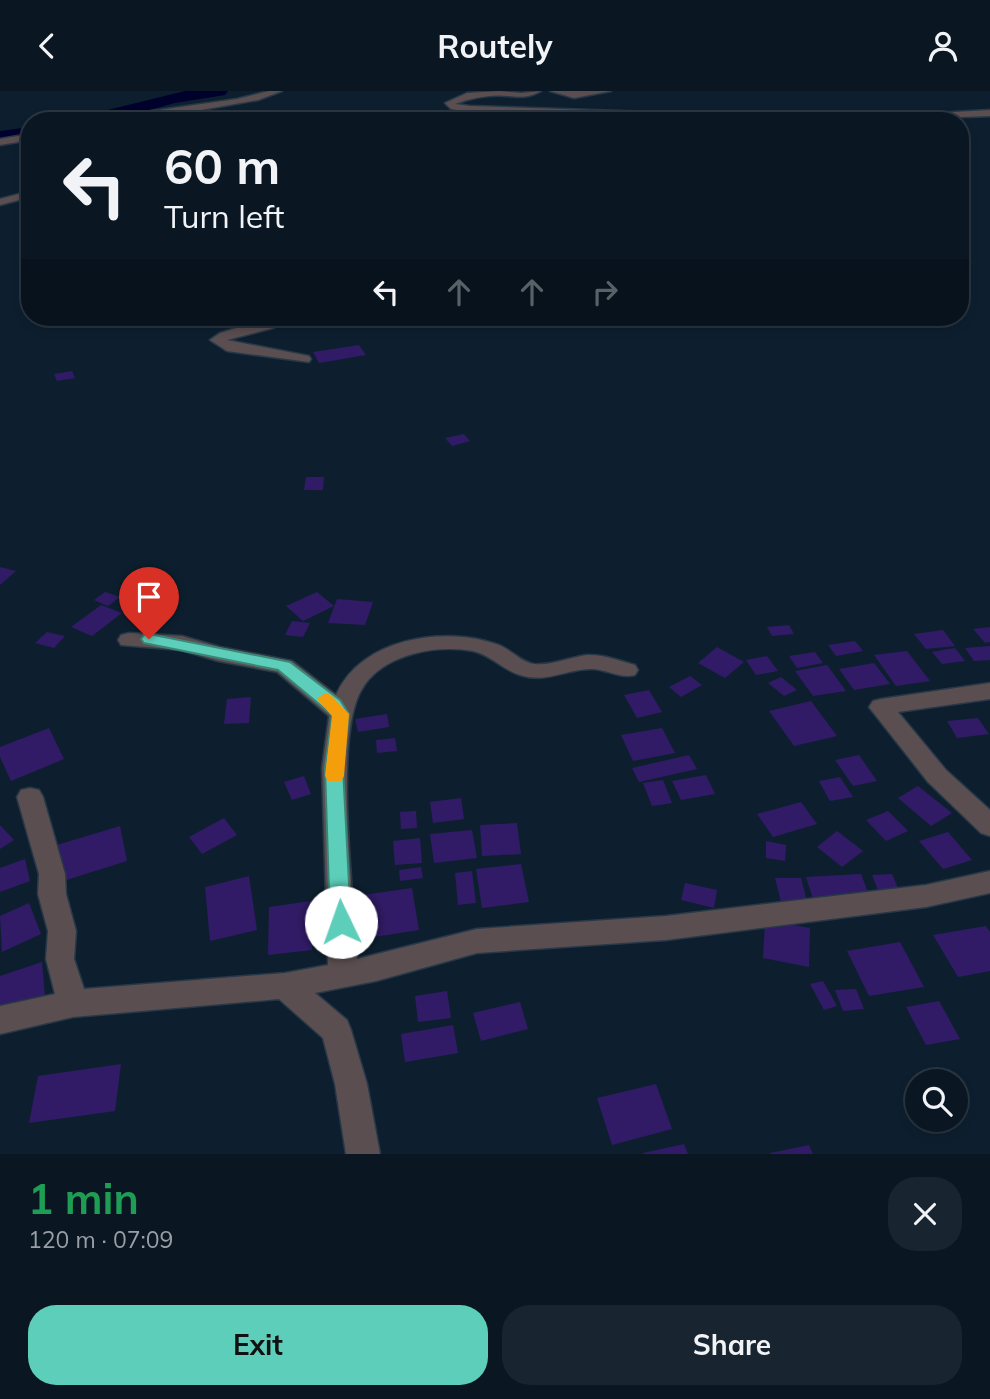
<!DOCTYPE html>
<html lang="en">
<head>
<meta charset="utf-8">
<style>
  :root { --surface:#0a1723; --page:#182430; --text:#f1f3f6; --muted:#999fa6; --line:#2a3641; --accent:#5cceba }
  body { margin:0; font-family:Mulish,sans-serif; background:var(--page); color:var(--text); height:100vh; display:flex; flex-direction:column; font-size:26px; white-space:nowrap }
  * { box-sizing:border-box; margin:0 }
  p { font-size:23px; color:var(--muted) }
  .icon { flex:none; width:38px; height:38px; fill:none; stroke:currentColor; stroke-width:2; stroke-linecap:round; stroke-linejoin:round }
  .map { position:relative; height:1063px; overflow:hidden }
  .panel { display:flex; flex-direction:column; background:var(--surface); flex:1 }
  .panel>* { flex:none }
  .top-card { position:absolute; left:21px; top:21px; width:948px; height:214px; border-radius:28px; box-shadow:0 4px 10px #0003,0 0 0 2px var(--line); background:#0a1723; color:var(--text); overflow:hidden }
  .tools { position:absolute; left:905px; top:978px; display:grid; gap:14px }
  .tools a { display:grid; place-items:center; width:63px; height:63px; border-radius:50%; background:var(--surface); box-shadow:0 4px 10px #0003,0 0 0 2px var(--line); font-size:35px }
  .pin { position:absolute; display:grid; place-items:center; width:60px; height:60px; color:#fff; margin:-72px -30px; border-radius:50% 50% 50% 0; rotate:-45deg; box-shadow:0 0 7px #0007 }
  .pin .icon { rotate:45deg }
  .me { position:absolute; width:77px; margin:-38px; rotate:357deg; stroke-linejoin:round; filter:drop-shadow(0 0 5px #0008) }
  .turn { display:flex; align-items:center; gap:24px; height:147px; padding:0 28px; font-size:32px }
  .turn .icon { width:91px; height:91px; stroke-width:2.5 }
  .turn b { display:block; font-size:49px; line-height:60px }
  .lanes { display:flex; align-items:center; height:66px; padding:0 28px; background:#0003; justify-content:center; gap:35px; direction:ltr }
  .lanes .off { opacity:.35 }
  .round { display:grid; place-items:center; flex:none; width:74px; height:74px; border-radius:28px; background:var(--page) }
  .summary { display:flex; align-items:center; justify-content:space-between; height:119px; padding:0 28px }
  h1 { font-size:42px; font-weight:700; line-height:52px; color:#1e9e55 }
  .button { display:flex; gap:14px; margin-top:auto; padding:14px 28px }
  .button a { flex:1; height:80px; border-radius:28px; background:var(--accent); color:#111; font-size:28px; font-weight:700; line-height:80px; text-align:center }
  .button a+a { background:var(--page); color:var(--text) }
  header { display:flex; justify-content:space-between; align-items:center; height:91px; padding:0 28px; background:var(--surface); font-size:32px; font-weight:700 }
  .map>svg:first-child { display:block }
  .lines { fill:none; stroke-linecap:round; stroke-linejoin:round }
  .river { fill:#00002c; fill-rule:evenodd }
  .building { fill:#311b66 }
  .minor-casing { stroke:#273948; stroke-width:3 }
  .minor { fill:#5b4e50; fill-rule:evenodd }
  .route { fill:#5cceba; stroke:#3c8679; stroke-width:2 }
  .slow { fill:#f59e0b }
</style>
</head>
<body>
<header><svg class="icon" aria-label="back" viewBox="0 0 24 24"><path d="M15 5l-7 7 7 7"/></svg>Routely<svg class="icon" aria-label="person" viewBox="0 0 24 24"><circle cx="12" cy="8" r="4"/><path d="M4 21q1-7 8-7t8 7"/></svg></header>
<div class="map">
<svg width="990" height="1063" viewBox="0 0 990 1063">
  <rect width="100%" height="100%" fill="#0d1f2f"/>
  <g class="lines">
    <path class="river" d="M185 0H228L225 4 175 12 109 30H77L79 26Z
      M30 36V48L0 52V40Z"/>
  </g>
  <path class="building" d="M359 254 366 264 319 272 313 261Z
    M72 280 75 287 57 290 54 283Z
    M464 343 470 350 452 355 445 347Z
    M306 386H324L323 399H304Z
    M0 476 16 480 0 494Z
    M105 501 120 506 108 515 94 509Z
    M317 501 334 515 303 530 286 515Z
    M337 508 373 511 365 534 328 532Z
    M101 514 122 522 92 545 71 536Z
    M292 530 310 532 303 546 285 544Z
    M789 534 794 543 772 545 767 536Z
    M990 536V551L985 552 973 538Z
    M943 539 955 555 926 558 914 543Z
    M47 541 65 545 54 557 35 552Z
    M855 550 863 560 836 565 828 554Z
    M990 555V569L974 570 965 557Z
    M717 556 744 571 725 587 698 572Z
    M955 557 965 570 942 573 932 561Z
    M907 560 930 590 896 595 874 564Z
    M815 561 823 572 797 577 789 565Z
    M767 565 778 580 756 584 746 569Z
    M874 572 890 593 854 599 839 578Z
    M827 574 846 600 813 605 795 580Z
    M690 585 702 594 681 606 669 596Z
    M781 586 797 599 784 605 768 592Z
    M649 599 662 621 637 627 624 604Z
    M251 606 249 632 224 633 227 608Z
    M811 610 837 645 794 655 769 620Z
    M387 623 389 636 358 641 355 628Z
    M978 627 989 643 957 647 947 630Z
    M49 637 64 668 11 690 0 666V656Z
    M662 637 675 662 633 670 621 644Z
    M395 647 397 660 377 662 376 649Z
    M689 664 697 678 639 691 632 677Z
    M859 664 877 690 853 695 835 669Z
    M706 684 715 703 681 709 672 690Z
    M304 685 311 703 292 709 284 691Z
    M840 686 853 706 830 710 819 690Z
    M663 689 672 712 652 715 643 692Z
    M918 695 952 722 931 735 898 707Z
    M461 707 464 728 433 732 430 711Z
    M801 711 817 733 773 746 757 723Z
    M416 720 417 737 401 738 400 721Z
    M888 720 908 740 886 750 866 729Z
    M224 727 237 744 202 763 189 746Z
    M517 732 521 763 482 765 480 734Z
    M0 734 14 749 0 758Z
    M120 735 127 770 63 790 57 754Z
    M472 739 477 767 434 772 430 743Z
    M837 740 863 760 842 776 817 756Z
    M948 741 972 769 943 778 919 750Z
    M420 747 422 772 395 774 393 750Z
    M766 750 786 754 785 770 766 767Z
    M25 768 30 790 0 801V777Z
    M521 773 529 811 482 817 476 778Z
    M421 776 423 787 400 790 399 779Z
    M472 780 476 812 458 814 455 782Z
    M861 783 871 809 814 811 806 786Z
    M892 783 902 806 881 807 872 784Z
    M249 785 257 839 210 850 205 796Z
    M775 787H801L807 810 781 811Z
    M685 792 717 799 714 817 681 809Z
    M412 797 419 839 361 848 356 805Z
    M311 810 312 859 268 864 269 816Z
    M29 812 41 843 2 861 0 825Z
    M765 829 810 837 809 876 763 867Z
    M986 835 990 841V880L958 886 933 844Z
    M900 851 924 896 869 905 847 860Z
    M42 871 45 906 0 920V885Z
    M823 890 837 915 824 919 810 893Z
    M856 898 864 918 843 920 835 899Z
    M447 900 451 927 418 931 415 905Z
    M939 910 960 948 926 954 906 916Z
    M520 911 528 938 481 950 473 922Z
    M453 934 458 962 405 971 401 943Z
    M121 973 115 1020 29 1032 38 985Z
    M656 993 672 1038 612 1054 597 1007Z
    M684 1053 688 1063H643V1062Z
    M809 1054 813 1063H770V1062Z"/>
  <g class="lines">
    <g class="minor-casing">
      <path id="minor" d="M269 0H282L258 9 201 19 232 30H218L189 20 106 30 131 23 237 8Z
        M500 0 521 2 541 0C529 7 521 6 508 5 491 3 471 7 455 13L470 15 740 24 745 27 740 30H725L470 21 451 18 445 12 467 2Z
        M550 0H611L574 7Z
        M990 19V25L845 30 849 27Z
        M30 43V49L0 54V48Z
        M30 100V106L0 114V108Z
        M274 226H291L273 237 227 249 309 265 311 268 309 271 227 260 210 249 220 242Z
        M129 542 182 545 220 556 292 570 336 604C361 547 443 535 496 553 510 557 520 571 534 573 552 575 570 566 587 564 603 563 620 570 635 574L638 579 635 584C621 588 608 579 593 578 568 577 546 593 520 584 503 579 491 564 473 560 437 553 382 563 362 598 333 645 354 808 357 868L477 838 666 825 926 794 990 780V802L926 816 666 849 477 862 376 890 315 902 347 929 351 939 367 993 380 1063H346L335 993 323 947 279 908 73 926 0 943V915L55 903 46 868 48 840 38 803 39 783 17 706 21 699 30 697 39 699 43 706 65 783 66 803 76 840 74 868 84 898 285 882 328 874 322 677 329 625 277 581 218 570 181 559 121 554 118 549 121 544Z
        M990 592V608L898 621 946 679 990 719V745L981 742 928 691 869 616 873 610 881 608Z"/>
    </g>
    <use href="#minor" class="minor"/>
  </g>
  <path class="route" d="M149 543 290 571 340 609 349 623 343 677 351 831 348 838 341 840 333 838 330 831 325 677 332 624 278 579 144 552 141 548 144 544Z"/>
  <path class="slow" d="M325 602 331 604 349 623 344 685 341 690H328L325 685 332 625 317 608Z"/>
</svg>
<div class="tools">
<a><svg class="icon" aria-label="search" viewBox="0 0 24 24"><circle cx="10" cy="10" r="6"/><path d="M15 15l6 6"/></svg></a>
</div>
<div class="pin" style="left:149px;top:548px;background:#d93025"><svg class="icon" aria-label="arrive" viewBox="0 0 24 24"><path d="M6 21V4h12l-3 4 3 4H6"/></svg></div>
<svg class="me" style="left:341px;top:831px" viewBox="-20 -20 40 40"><circle r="19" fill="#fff"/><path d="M0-13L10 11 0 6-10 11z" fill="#5cceba"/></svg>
<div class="top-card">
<div class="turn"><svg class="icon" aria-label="left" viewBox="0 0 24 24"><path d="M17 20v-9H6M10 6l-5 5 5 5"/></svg><div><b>60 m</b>Turn left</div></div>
<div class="lanes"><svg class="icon" aria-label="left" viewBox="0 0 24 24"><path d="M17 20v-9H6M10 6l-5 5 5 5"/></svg><svg class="icon off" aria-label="ahead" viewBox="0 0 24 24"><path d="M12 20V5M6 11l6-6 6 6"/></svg><svg class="icon off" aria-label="ahead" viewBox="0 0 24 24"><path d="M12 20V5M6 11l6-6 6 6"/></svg><svg class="icon off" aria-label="right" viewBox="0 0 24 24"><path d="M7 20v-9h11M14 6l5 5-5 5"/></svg></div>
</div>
</div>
<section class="panel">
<div class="summary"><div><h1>1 min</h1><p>120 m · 07:09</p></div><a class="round"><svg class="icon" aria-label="close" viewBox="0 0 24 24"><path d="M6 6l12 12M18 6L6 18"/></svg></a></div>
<div class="button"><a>Exit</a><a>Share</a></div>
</section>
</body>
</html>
